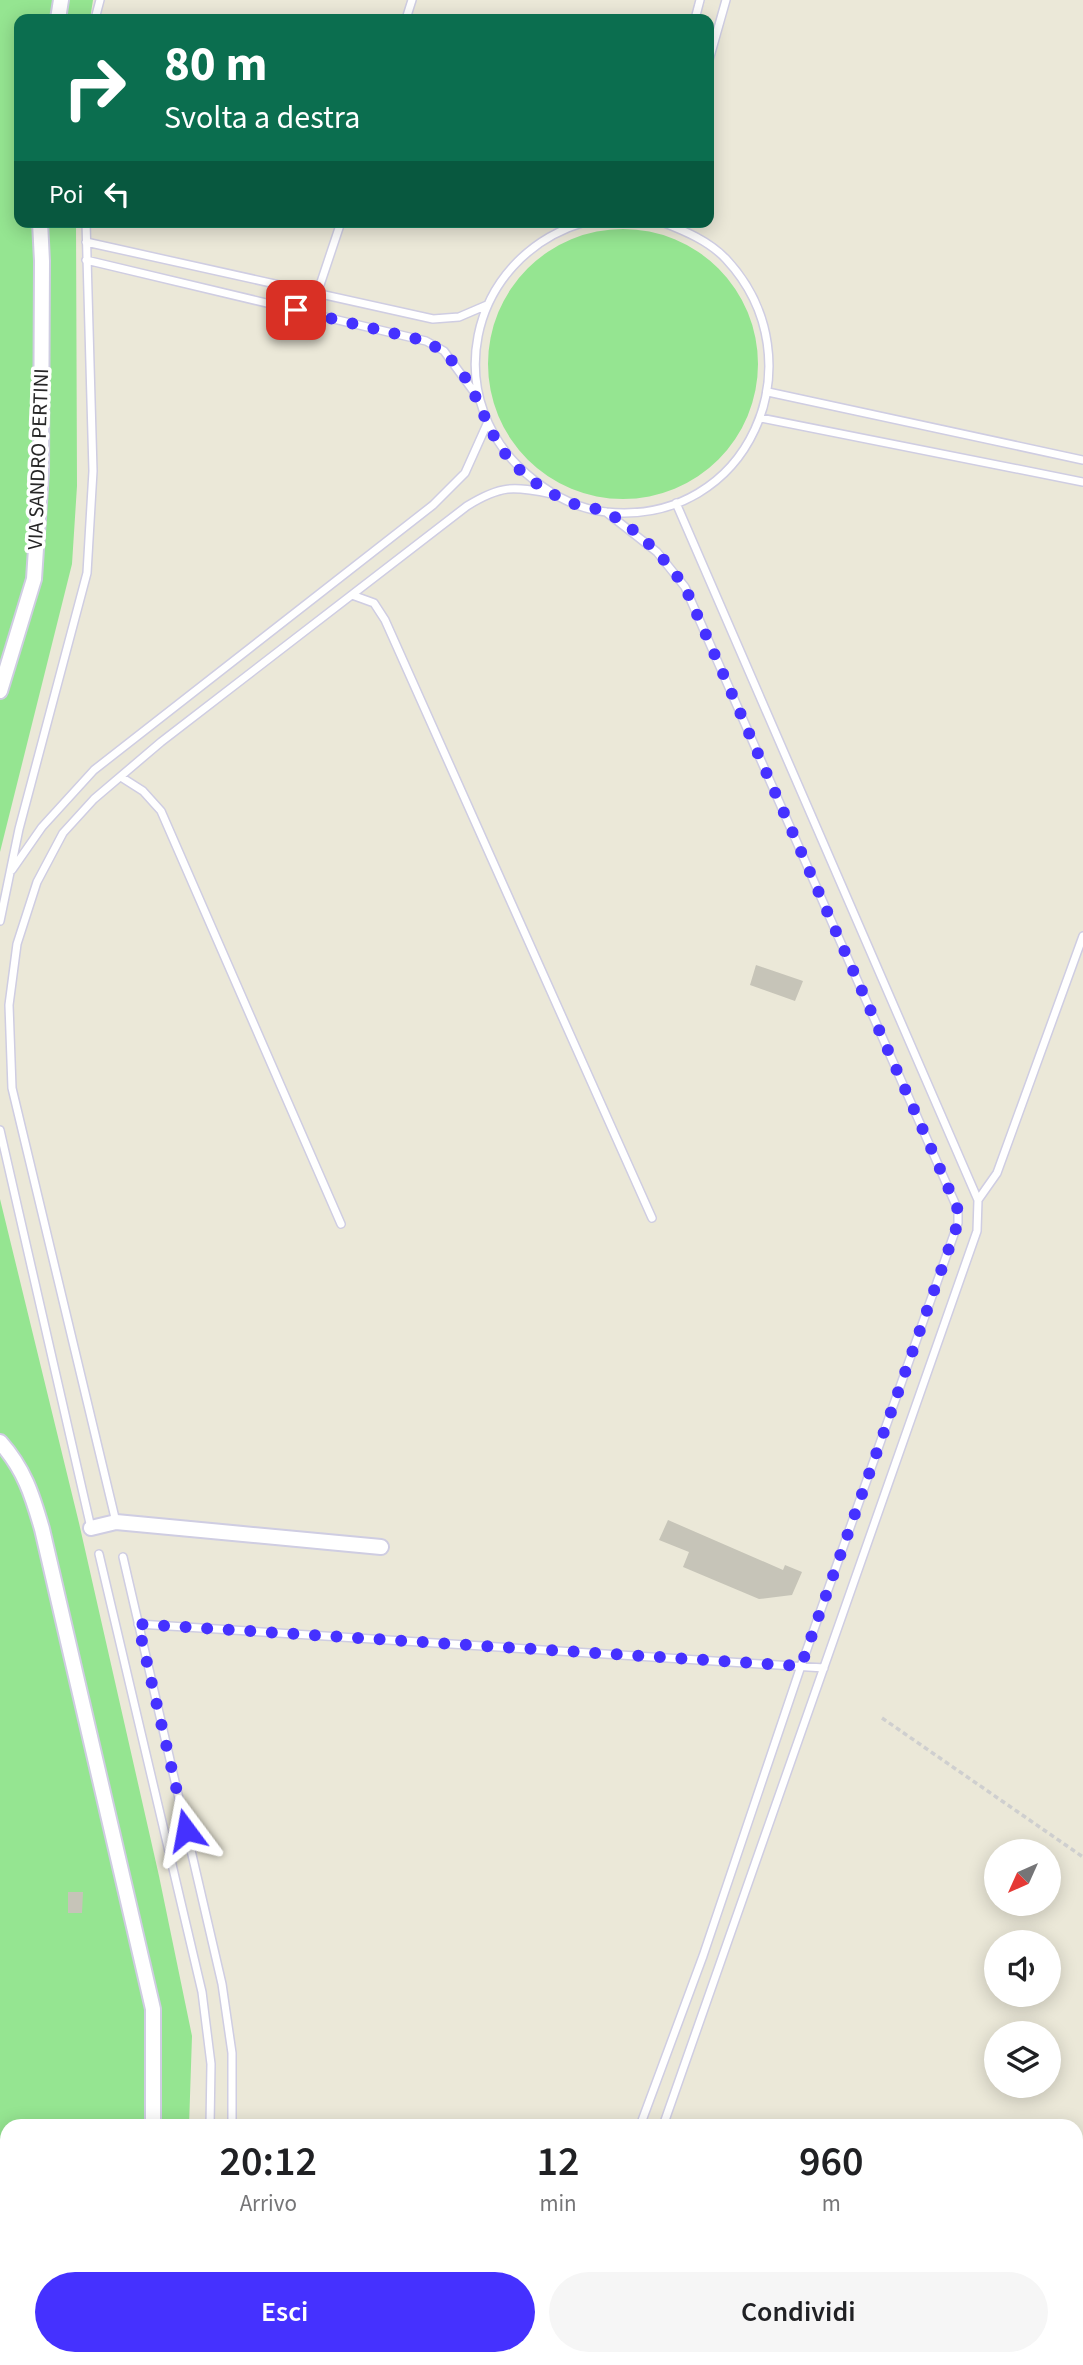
<!DOCTYPE html>
<html lang="it">
<head>
<meta charset="utf-8">
<style>
  :root { --surface:#fff; --page:#f6f6f6; --text:#202124; --muted:#757577; --accent:#4531ff }
  body { margin:0; font-family:"Source Sans 3",sans-serif; background:var(--page); color:var(--text); height:100vh; display:flex; flex-direction:column; font-size:26px; white-space:nowrap }
  * { box-sizing:border-box; margin:0 }
  p { font-size:23px; color:var(--muted) }
  .icon { flex:none; width:38px; height:38px; fill:none; stroke:currentColor; stroke-width:2; stroke-linecap:round; stroke-linejoin:round }
  .map { position:relative; flex:1; overflow:hidden }
  .drawer { position:absolute; left:0px; top:2119px; width:1083px; height:247px; display:flex; flex-direction:column; background:var(--surface); border-radius:21px 21px 0 0; box-shadow:0 4px 18px #0003 }
  .drawer>* { flex:none }
  .top-card { position:absolute; left:14px; top:14px; width:700px; height:214px; border-radius:14px; box-shadow:0 4px 18px #0003; background:#0b6e4f; color:#fff; overflow:hidden }
  .needle { width:46px; rotate:225deg }
  .fabs { position:absolute; left:984px; top:1839px; display:grid; gap:14px }
  .fabs a { display:grid; place-items:center; width:77px; height:77px; border-radius:50%; background:var(--surface); box-shadow:0 4px 18px #0003; font-size:35px }
  .pin { position:absolute; display:grid; place-items:center; width:60px; height:60px; color:#fff; margin:-30px; border-radius:14px; box-shadow:0 4px 10px #0006 }
  .me { position:absolute; width:77px; margin:-38px; rotate:347deg; stroke-linejoin:round; filter:drop-shadow(0 0 5px #0008) }
  .turn { display:flex; align-items:center; gap:24px; height:147px; padding:0 35px; font-size:32px }
  .turn .icon { width:91px; height:91px; stroke-width:2.5 }
  .turn b { display:block; font-size:49px; line-height:60px }
  .then { display:flex; align-items:center; height:66px; padding:0 35px; background:#0003; gap:14px; font-size:26px }
  .eta { display:flex; justify-content:space-evenly; align-items:center; height:119px; text-align:center }
  .eta b { font-size:42px; font-weight:600; line-height:49px }
  .primary-button { display:flex; gap:14px; margin-top:auto; padding:14px 35px }
  .primary-button a { flex:1; height:80px; border-radius:42px; background:var(--accent); color:#fff; font-size:28px; font-weight:600; line-height:80px; text-align:center }
  .primary-button a+a { background:var(--page); color:var(--text) }
  .map>svg:first-child { display:block }
  .green { fill:#95e591 }
  .lines { fill:none; stroke-linecap:round; stroke-linejoin:round }
  .stream { stroke:#64a5f3; stroke-width:5 }
  .building { fill:#c6c4b8 }
  .service-casing { stroke:#cfcde2; stroke-width:10 }
  .minor-casing { stroke:#cfcde2; stroke-width:18 }
  .path { stroke:#cfcfcf; stroke-width:3.5; stroke-dasharray:5 3.5; stroke-linecap:butt }
  .service { stroke:#fff; stroke-width:7 }
  .minor { stroke:#fff; stroke-width:14 }
  .route { stroke:#4531ff; stroke-width:12; stroke-dasharray:0 21.6 }
  .labels { text-anchor:middle; stroke-width:7; stroke-linejoin:round; paint-order:stroke }
  .street-label { font-size:21px; fill:#272727; stroke:#fff }
</style>
</head>
<body>
<div class="map">
<svg width="1083" height="2365" viewBox="0 0 1083 2365">
  <rect width="100%" height="100%" fill="#ebe8d8"/>
  <path class="green" d="M0 0H93L90 19H19V222H76L77 486 72 564 0 852Z
    M488 364a135 135 0 1 1 270 0a135 135 0 1 1-270 0Z
    M0 1199 79 1523 159 1876 192 2036 189 2126H7V2359H236L239 2365H0Z"/>
  <g class="lines">
    <path class="stream" d="M0 2204 7 2218
      M81 2359 85 2365"/>
  </g>
  <path class="building" d="M756 965 803 981 795 1001 750 985Z
    M668 1520 783 1570 785 1565 802 1572 792 1595 759 1599 683 1567 689 1552 659 1540Z
    M68 1892H83L82 1913H68Z"/>
  <g class="lines">
    <g class="service-casing">
      <path id="service" d="M95 19 100 0
        M406 19 412 0
        M695 19 700 0
        M709 60 726 0
        M585 222C466 257 436 404 534 480 555 497 579 509 606 512 748 527 821 361 726 259 709 241 685 231 662 222
        M86 242 433 319 459 317 487 305
        M86 260 426 341 444 351 477 396
        M318 291 341 222
        M768 392 1083 460
        M761 418 1083 482
        M606 512 657 552 685 587 958 1210V1223L801 1666 703 1956 640 2126
        M352 595 374 603 385 620 652 1218
        M121 777 143 791 161 811 341 1224
        M12 870 42 827 94 770 433 505 465 473 487 424
        M0 921 19 829 87 573 93 471 86 222
        M0 1130 91 1528
        M978 1200 997 1173 1083 936
        M116 1522 12 1088 9 1005 17 944 37 882 63 833 94 799 161 742 467 506C501 485 513 486 552 494
        M99 1554 202 1992 211 2064 210 2126
        M123 1557 222 1984 232 2053V2126
        M138 1624 824 1668
        M663 2126 977 1231 978 1200 676 503
        M256 2359 260 2365
        M283 2359 287 2365
        M397 2359 533 2364
        M559 2365 562 2359"/>
    </g>
    <g class="minor-casing">
      <path id="minor" d="M58 19 61 0
        M0 691 34 579 41 472 42 261 40 222
        M0 1442C24 1469 32 1494 42 1529L153 2009V2126
        M91 1528 116 1522 381 1547
        M205 2359 208 2365"/>
    </g>
    <path class="path" d="M882 1718 1083 1857"/>
    <use href="#service" class="service"/>
    <use href="#minor" class="minor"/>
  </g>
  <g class="lines">
    <path class="route" d="M186 1830 138 1624 801 1666 958 1223V1210L685 587C665 559 639 530 608 513 599 508 587 508 577 505 555 497 531 482 515 465 476 426 483 373 426 341L296 310"/>
  </g>
  <g class="labels">
    <g class="street-label">
      <text transform="translate(38 459) rotate(-88)" y="7">VIA SANDRO PERTINI</text>
    </g>
  </g>
</svg>
<div class="fabs">
<a><svg class="needle" viewBox="-14 -14 28 28"><path d="M0-13l5 13h-10z" fill="#e53935"/><path d="M0 13l5-13h-10z" fill="#757577"/></svg></a>
<a><svg class="icon" aria-label="sound" viewBox="0 0 24 24"><path d="M4 9h4l5-4v14l-5-4H4zM17 9q2 3 0 6"/></svg></a>
<a><svg class="icon" aria-label="layers" viewBox="0 0 24 24"><path d="M12 4l9 5-9 5-9-5zM3 14l9 5 9-5"/></svg></a>
</div>
<div class="pin" style="left:296px;top:310px;background:#d93025"><svg class="icon" aria-label="arrive" viewBox="0 0 24 24"><path d="M6 21V4h12l-3 4 3 4H6"/></svg></div>
<svg class="me" style="left:186px;top:1830px" viewBox="-20 -20 40 40"><path d="M0-17L14 15 0 8-14 15z" fill="#4531ff" stroke="#fff" stroke-width="4"/></svg>
<div class="top-card">
<div class="turn"><svg class="icon" aria-label="right" viewBox="0 0 24 24"><path d="M7 20v-9h11M14 6l5 5-5 5"/></svg><div><b>80 m</b>Svolta a destra</div></div>
<div class="then">Poi<svg class="icon" aria-label="left" viewBox="0 0 24 24"><path d="M17 20v-9H6M10 6l-5 5 5 5"/></svg></div>
</div>
<section class="drawer">
<div class="eta">
<div><b>20:12</b><p>Arrivo</p></div>
<div><b>12</b><p>min</p></div>
<div><b>960</b><p>m</p></div>
</div>
<div class="primary-button"><a>Esci</a><a>Condividi</a></div>
</section>
</div>
</body>
</html>
